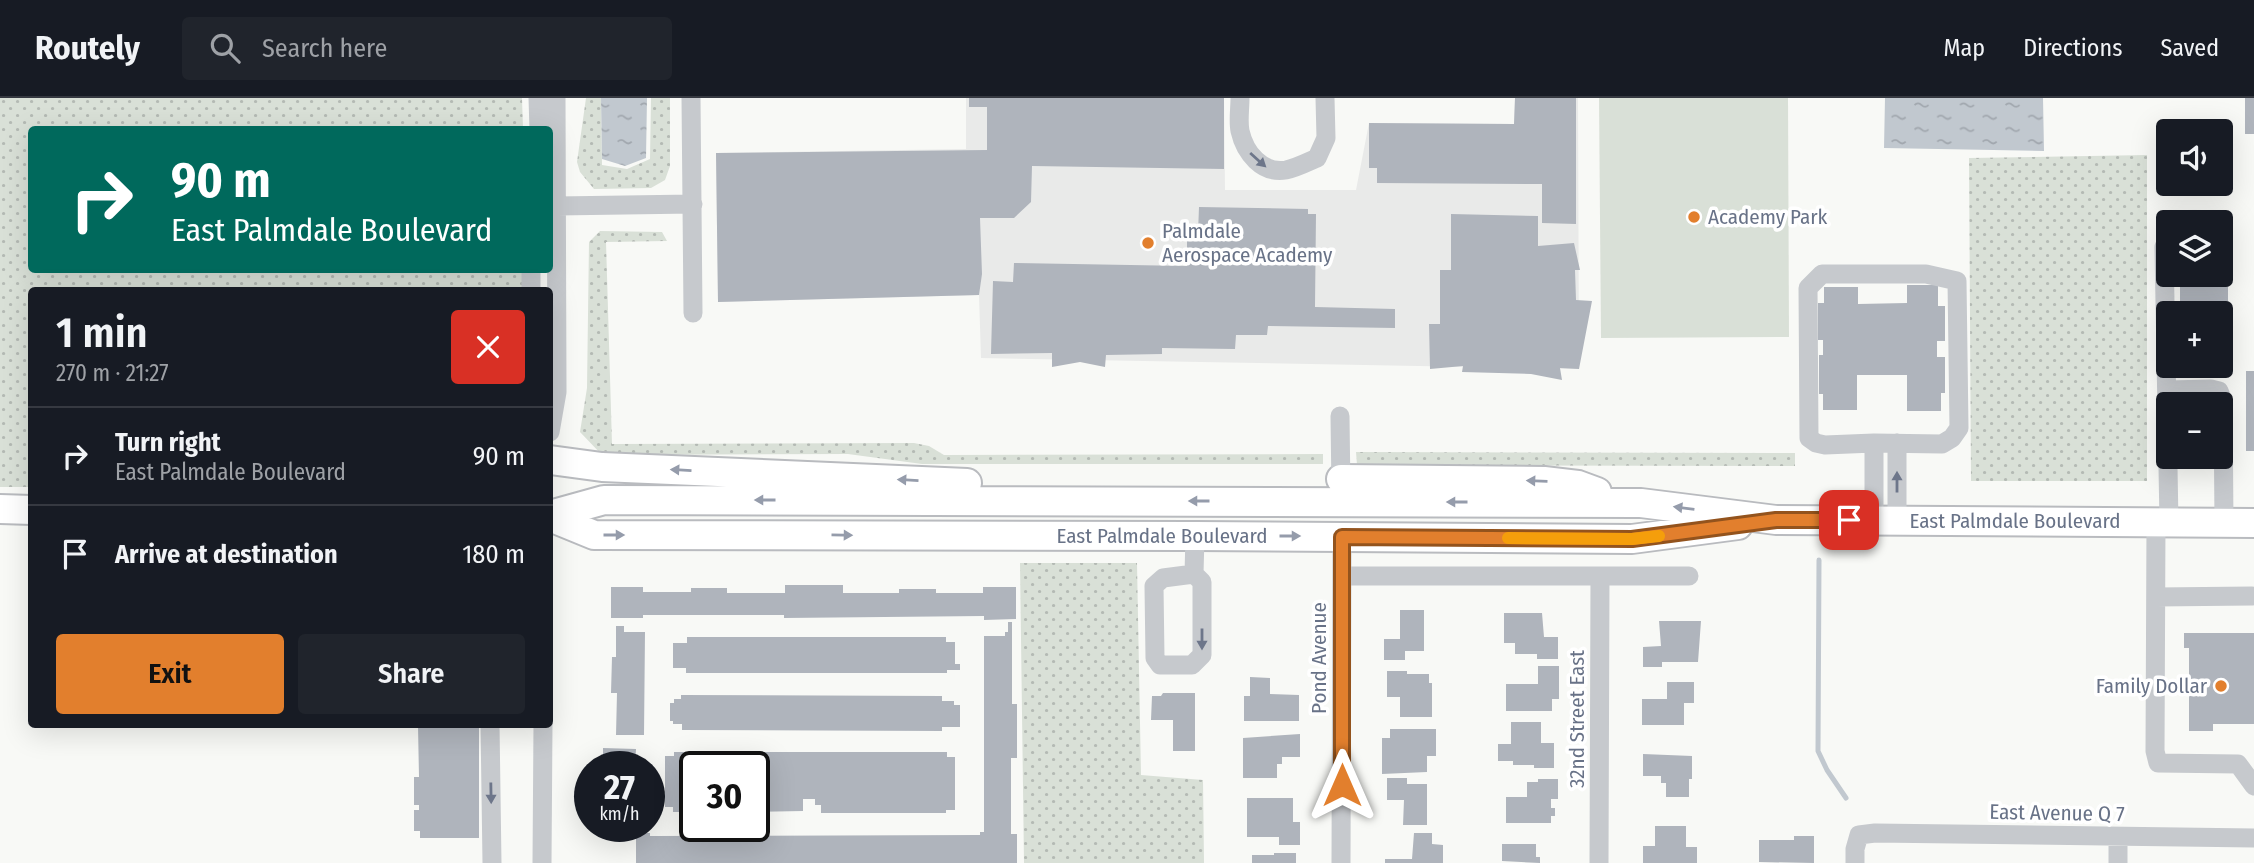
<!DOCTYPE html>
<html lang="en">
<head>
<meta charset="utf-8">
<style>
  :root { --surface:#171b24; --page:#20242c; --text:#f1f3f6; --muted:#9ea1a6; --line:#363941; --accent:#e27f2d }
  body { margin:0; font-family:"Fira Sans Condensed",sans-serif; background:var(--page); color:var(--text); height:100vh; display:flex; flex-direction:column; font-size:26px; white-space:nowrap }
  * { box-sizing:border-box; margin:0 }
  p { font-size:23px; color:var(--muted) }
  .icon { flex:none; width:38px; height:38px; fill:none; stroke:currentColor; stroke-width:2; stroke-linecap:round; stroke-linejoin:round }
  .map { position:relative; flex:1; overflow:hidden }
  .sheet { position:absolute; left:28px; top:189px; width:525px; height:441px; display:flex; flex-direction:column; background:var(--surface); border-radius:7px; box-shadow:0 7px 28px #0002 }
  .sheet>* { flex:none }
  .banner { position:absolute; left:28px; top:28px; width:525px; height:147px; border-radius:7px; box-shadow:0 7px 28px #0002; background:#00695c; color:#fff; overflow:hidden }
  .tools { position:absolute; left:2156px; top:21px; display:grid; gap:14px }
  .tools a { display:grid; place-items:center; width:77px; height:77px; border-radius:7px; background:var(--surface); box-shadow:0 7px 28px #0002; font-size:35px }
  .speed { position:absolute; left:574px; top:653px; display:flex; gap:14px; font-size:35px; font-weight:700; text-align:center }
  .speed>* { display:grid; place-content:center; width:91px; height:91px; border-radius:50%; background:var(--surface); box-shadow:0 7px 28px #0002; line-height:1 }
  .speed small { font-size:18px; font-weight:400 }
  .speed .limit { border:4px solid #111; border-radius:10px; background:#fff; color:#111 }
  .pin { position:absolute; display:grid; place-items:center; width:60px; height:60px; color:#fff; margin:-30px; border-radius:14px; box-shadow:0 4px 10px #0006 }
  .me { position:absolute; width:77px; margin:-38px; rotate:0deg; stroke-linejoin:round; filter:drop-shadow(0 0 5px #0008) }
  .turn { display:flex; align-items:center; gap:24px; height:147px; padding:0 28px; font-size:32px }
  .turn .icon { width:91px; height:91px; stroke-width:2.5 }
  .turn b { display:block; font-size:49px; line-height:60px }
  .round { display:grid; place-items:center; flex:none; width:74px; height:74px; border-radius:7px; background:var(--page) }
  .overview { display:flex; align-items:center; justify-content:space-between; height:119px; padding:0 28px }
  h1 { font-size:42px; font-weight:600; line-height:52px }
  .cta { display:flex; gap:14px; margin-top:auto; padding:14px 28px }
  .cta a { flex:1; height:80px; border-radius:7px; background:var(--accent); color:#111; font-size:28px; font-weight:600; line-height:80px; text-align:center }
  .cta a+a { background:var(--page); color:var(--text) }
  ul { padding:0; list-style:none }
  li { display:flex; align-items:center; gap:21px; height:98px; padding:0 28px; border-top:2px solid var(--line) }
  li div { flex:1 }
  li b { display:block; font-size:26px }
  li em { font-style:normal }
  header { display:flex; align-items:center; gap:42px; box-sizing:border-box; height:98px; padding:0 35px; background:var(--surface); border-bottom:2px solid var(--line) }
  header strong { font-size:33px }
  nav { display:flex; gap:38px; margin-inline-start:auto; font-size:24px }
  .search { width:490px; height:63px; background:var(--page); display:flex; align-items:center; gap:18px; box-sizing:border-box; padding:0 24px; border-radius:7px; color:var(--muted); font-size:26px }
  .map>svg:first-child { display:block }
  .built { fill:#e9eae9 }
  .grass { fill:url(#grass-dots) }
  .garden { fill:#d9e0d7 }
  .water { fill:url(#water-ripples) }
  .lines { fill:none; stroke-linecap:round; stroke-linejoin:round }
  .stream { stroke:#c1c8cf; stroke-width:5 }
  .building { fill:#afb4bc }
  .highway-casing { stroke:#b9bbbf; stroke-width:32 }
  .minor { stroke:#c6c9cd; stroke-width:19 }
  .highway { stroke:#fff; stroke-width:28 }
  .oneway { fill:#6d768a }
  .oneway2 { fill:#959cab }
  .route-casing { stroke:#93531d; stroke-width:18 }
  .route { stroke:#e27f2d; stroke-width:12 }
  .slow { stroke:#f59e0b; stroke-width:12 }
  .poi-dot { fill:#e27f2d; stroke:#fff; stroke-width:2.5 }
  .labels { text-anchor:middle; stroke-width:7; stroke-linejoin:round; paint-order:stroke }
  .poi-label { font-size:21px; fill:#687287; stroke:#fff; text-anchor:start }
  .street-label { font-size:21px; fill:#687287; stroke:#fff }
</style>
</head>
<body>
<header>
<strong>Routely</strong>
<div class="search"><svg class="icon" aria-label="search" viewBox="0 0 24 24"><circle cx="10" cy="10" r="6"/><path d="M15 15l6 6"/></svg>Search here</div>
<nav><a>Map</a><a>Directions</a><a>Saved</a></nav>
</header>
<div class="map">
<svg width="2254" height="765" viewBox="0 0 2254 765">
  <defs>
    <pattern id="grass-dots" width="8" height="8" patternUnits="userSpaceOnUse" patternTransform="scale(1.75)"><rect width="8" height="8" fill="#d9e0d7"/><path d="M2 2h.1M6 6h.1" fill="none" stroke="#b4bab4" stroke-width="1.8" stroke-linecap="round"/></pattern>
    <pattern id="water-ripples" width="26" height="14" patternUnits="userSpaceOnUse" patternTransform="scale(1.75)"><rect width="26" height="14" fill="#c1c8cf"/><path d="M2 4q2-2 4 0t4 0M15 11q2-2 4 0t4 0" fill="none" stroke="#a1a7ae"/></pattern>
  </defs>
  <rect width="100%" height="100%" fill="#f8f9f6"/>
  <path class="built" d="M966 0H1224L1225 92H1356L1369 25 1514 26 1515 0H1578L1579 271 981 260 979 197 718 204 716 55 966 51Z"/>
  <path class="grass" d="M0 0H522L523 31 32 32V172H525V192H32L31 389H0Z
    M586 0H601L602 67 627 71 650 61 651 0H670V68L665 82 651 90 594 91 580 74 577 64Z
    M2147 57V383H1971L1969 60Z
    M600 133 662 134 667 143 606 144 612 346 914 345 929 348 944 357 1323 356V366H922L848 356 602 357 580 334 587 290 589 144Z
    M1356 354 1795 355V368L1357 367Z
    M1020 465H1137L1141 677 1203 682 1204 765H1024Z"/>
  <path class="garden" d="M1599 0H1788L1789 239 1601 240Z"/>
  <path class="water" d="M601 0H647L646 60 625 68 602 61Z
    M1885 0H2043L2044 53 1884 50Z"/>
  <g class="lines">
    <path class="stream" d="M1819 462 1818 653 1827 672 1846 700"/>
  </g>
  <path class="building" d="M969 0H1224V71L1032 68 1031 104 1014 120H980L982 176 979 197 718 204 716 55 987 52V9H969Z
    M1515 0H1576V126L1542 125V86L1377 85V70H1369V25L1514 26Z
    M2245 0H2254V36H2245Z
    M1199 109 1308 111V116H1316L1315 209 1395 211V230L1268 228 1267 237H1236L1235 251 1162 250V256L1106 257 1105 269 1080 264 1052 269V255L991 256 993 183 1013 184 1014 165 1187 168V135H1198Z
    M1451 116 1538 118V148L1574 145 1580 172H1575L1576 202 1592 203 1579 271 1560 270 1562 282 1531 276 1462 274 1463 268 1430 271 1429 226H1440V172H1451Z
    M2221 168H2228V224H2231V252H2221V215H2180V177H2221Z
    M1907 187H1938V208H1945V243H1937V259H1945V295H1941V313H1907V277H1857V312H1823V296H1819V257H1823V242H1818V205H1824V189H1858V206L1907 205Z
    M2246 273H2254V353H2246Z
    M785 487H843V495H899V491H936V495H983V489H1016V521L984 522V518L784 520V517H643V520H611V489H643V494H691V490H727V495H785Z
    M1400 512H1424V553H1405V562H1384V541H1400Z
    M1504 515H1542L1544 539H1558V561H1537V556H1515V545H1504Z
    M1659 523H1701L1698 564H1662V569H1643V549L1661 548Z
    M1008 524H1012V606H1017V660H1011V736H1017V765H636V735H650V738L980 737V734H984V538H1005V534H1008Z
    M616 528H624V534H645L644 637H616L617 595H611L612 559H616Z
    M2184 535H2254V626H2213V633H2189V550H2184Z
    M687 539H946V544H955V566H960V572H947V575H686V570H673V545H687Z
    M1538 568H1559V601H1552V613H1506V586H1538Z
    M1387 573H1407V576H1429V585H1432V619H1400V599H1387Z
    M1250 579 1270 580V596L1299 597V623H1244V598H1250Z
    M1667 584H1694V605H1684V627H1642V601H1667Z
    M1163 595H1195V653H1173V622H1151L1152 598H1161Z
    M681 597 942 598V603H954V607H960V629H942V633L682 632V626H673V623H670V605H674V601H681Z
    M1511 624H1541V645H1554V670H1534V667H1513V663H1498V646H1511Z
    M479 627V740H420V733H414V712H419V707H414V679H419L418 628Z
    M1390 631H1436V658H1427V674L1382 676V640H1390Z
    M1300 636V659H1282V666H1277V680H1243V640Z
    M603 650 636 651 635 668H603Z
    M674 654H947V659H955V712H946V715H821V707H815V701H803V713L754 714V668H695V714H673V709H665V658H674Z
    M1643 656 1692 658V681H1689V699H1666V685H1661V678H1643Z
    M1387 680H1407V686H1427V727H1403L1404 702H1387Z
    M1538 681H1558V701H1551V710H1555V718H1551V725H1506V699H1527V684H1538Z
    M1247 700H1293V724H1300V747H1279V739H1247Z
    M1655 728H1686V749H1697V765H1643V748H1655Z
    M1414 735H1432V746L1443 747V765H1385V761H1412Z
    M1794 738H1814V765L1759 764V742H1794Z
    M1502 746H1536V759H1540V765L1502 763Z
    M1274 755H1296V765H1252V757H1274Z"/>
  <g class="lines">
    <g class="highway-casing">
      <path id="highway" d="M550 362 602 369 967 385
        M1341 381 1544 383 1578 387 1597 394
        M0 411 32 412
        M550 417 604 402 1641 405 1776 422 2254 425
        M550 419 594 437 1195 438 1632 441 1738 427"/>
    </g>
    <path class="minor" d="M538 0 539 32
      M691 0 693 215
      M1240 0C1240 11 1238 23 1240 33 1245 55 1262 76 1286 72 1296 70 1308 64 1317 60L1326 40 1325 0
      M550 106 557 108 693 106
      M2168 146 2164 149 2169 424
      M531 172V192
      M1822 176H1926L1957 183 1959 330 1952 340 1942 346 1874 345 1825 347 1816 345 1809 340 1808 190Z
      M2167 292 2211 291 2219 293 2223 303 2224 424
      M1340 318 1341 394
      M550 334 557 294 556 0
      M1874 345V422
      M1897 345V422
      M2156 423 2155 653 2158 665 2238 666 2254 688
      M1194 476 1163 480 1154 488 1155 560 1160 567H1192L1202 557V484L1194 476 1195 438
      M1342 478H1689
      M2156 499 2252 498
      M490 626 492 765
      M2118 739V765
      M542 765 543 626
      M1341 765 1342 439
      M1599 765 1600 478
      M1855 765V751L1859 737 1875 735 2254 740"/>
    <use href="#highway" class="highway"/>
  </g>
  <defs><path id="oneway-solid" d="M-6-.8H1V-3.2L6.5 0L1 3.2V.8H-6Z" transform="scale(1.75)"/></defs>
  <g class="oneway">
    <use href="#oneway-solid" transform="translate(1258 62) rotate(42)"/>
    <use href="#oneway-solid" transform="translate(1897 384) rotate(-90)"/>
    <use href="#oneway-solid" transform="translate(1202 541) rotate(90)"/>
    <use href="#oneway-solid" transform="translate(491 695) rotate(89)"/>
  </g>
  <g class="oneway2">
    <use href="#oneway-solid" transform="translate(681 372) rotate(-177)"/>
    <use href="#oneway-solid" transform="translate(908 382) rotate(-177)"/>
    <use href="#oneway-solid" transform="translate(1537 383) rotate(-178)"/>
    <use href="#oneway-solid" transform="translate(765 402) rotate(-180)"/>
    <use href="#oneway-solid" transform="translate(1199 403) rotate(-180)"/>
    <use href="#oneway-solid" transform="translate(1457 404) rotate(-180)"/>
    <use href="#oneway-solid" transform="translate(1684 410) rotate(-173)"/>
    <use href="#oneway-solid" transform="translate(614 437)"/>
    <use href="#oneway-solid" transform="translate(842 437) rotate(1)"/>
    <use href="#oneway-solid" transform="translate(1290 438)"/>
  </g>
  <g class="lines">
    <g class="route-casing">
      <path id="route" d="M1342 687V439L1632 441 1776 422H1849"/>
    </g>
    <use href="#route" class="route"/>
    <path class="slow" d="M1508 440 1632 441 1659 438"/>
  </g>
  <g class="poi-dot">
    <circle cx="1694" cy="119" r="7"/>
    <circle cx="1148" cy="145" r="7"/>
    <circle cx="2221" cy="588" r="7"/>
  </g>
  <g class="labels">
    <g class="poi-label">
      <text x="1708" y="126">Academy Park</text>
      <text x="1162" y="140">Palmdale<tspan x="1162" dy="24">Aerospace Academy</tspan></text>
      <text x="2207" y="595" text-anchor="end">Family Dollar</text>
    </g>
    <g class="street-label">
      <text x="2015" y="430">East Palmdale Boulevard</text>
      <text x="1162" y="445">East Palmdale Boulevard</text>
      <text transform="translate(1319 560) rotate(-90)" y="7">Pond Avenue</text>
      <text transform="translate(1577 621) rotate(-90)" y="7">32nd Street East</text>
      <text transform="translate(2057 715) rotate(1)" y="7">East Avenue Q 7</text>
    </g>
  </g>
</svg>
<div class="tools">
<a><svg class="icon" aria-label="sound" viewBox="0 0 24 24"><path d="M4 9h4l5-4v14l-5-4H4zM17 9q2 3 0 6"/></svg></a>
<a><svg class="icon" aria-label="layers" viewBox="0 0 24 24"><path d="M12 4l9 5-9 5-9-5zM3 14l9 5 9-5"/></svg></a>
<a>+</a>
<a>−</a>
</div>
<div class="speed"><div>27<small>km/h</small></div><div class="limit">30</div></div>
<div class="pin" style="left:1849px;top:422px;background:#d93025"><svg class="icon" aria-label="arrive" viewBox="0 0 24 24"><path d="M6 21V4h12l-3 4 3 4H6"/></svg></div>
<svg class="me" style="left:1342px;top:687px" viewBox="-20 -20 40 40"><path d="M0-17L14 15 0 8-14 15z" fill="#e27f2d" stroke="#fff" stroke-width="4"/></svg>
<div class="banner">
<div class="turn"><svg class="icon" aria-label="right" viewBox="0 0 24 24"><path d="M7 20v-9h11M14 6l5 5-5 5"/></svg><div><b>90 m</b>East Palmdale Boulevard</div></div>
</div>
<section class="sheet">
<div class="overview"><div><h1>1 min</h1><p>270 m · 21:27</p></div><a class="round" style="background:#d93025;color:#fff"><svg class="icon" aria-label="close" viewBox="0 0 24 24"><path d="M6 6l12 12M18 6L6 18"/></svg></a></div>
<ul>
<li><svg class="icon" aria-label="right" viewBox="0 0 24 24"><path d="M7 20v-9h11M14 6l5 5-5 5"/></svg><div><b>Turn right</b><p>East Palmdale Boulevard</p></div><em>90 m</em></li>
<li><svg class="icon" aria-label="arrive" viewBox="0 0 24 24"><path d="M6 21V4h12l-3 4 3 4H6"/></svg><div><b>Arrive at destination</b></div><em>180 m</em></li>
</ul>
<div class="cta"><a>Exit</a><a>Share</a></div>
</section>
</div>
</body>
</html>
